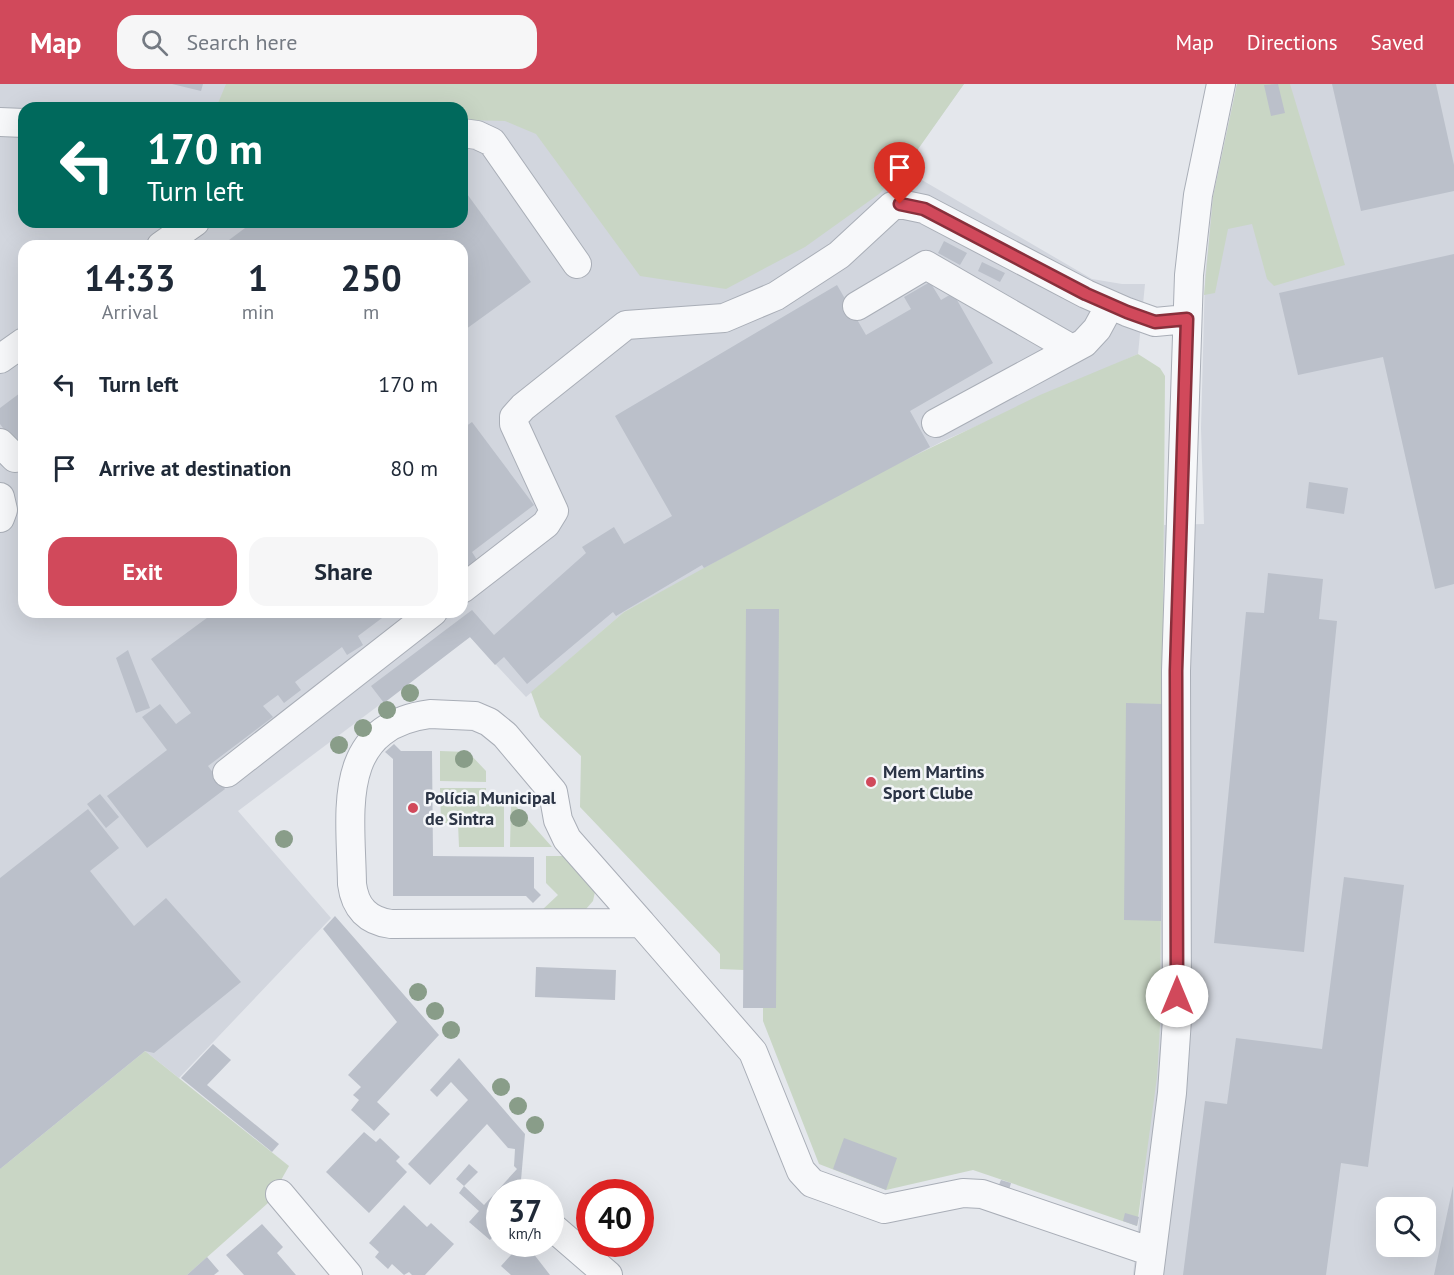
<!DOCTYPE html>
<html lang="en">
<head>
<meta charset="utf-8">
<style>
  :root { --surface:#fff; --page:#f6f6f7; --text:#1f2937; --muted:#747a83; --accent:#d1495b }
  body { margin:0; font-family:"PT Sans",sans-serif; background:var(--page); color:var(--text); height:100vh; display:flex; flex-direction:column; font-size:22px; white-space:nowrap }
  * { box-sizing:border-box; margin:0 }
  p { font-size:20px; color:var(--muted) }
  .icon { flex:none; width:33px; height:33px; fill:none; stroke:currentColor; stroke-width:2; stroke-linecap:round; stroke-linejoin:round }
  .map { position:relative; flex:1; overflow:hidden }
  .panel { position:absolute; left:18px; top:156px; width:450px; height:378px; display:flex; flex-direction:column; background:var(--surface); border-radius:18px; box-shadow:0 6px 24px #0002 }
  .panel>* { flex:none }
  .top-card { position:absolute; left:18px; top:18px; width:450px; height:126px; border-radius:18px; box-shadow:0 6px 24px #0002; background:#00695c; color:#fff; overflow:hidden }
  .controls { position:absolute; left:1376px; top:1113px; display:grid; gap:12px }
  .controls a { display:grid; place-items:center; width:60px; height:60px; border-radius:12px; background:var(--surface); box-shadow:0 6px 24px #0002; font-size:30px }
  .speed { position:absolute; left:486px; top:1095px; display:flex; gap:12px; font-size:30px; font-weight:700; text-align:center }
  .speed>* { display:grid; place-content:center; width:78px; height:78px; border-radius:50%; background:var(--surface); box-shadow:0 6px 24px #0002; line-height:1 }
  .speed small { font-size:15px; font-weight:400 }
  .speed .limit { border:9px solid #d22; background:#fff; color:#111 }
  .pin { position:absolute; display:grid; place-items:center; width:51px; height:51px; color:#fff; margin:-62px -26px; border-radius:50% 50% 50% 0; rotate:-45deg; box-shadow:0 0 6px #0007 }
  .pin .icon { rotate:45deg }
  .me { position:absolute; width:66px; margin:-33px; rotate:0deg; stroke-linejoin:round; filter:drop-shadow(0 0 4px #0008) }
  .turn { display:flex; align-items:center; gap:21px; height:126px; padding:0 30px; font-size:27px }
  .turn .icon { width:78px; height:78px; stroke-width:2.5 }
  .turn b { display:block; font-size:42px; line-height:51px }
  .eta { display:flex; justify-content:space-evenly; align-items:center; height:102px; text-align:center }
  .eta b { font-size:36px; font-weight:800; line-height:42px }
  .cta { display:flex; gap:12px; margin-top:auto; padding:12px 30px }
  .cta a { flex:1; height:69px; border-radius:18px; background:var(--accent); color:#fff; font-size:24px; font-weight:800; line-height:69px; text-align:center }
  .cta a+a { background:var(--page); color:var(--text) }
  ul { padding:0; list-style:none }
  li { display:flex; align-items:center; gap:18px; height:84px; padding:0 30px }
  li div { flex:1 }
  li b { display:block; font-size:22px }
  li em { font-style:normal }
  header { display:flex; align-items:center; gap:36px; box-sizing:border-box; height:84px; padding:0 30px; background:var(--accent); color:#fff }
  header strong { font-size:28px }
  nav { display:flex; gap:33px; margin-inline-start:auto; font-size:21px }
  .search { width:420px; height:54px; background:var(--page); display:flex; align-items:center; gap:15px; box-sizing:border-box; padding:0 21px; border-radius:18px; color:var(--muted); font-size:22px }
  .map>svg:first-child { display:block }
  .built { fill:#d2d6de; fill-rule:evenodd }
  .green { fill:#c9d6c5 }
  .building { fill:#bbc0ca }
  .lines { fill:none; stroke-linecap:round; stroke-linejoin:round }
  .minor-casing { stroke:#a9aeb7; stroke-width:30 }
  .minor { stroke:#f7f8fa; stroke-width:28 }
  .tree { fill:#899d89 }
  .route-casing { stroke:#882f3b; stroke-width:15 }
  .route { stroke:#d1495b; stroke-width:10 }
  .poi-dot { fill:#d1495b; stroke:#f4f6f9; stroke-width:2 }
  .labels { text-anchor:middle; stroke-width:5; stroke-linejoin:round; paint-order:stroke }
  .poi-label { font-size:18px; font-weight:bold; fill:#2b3445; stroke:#f4f6f9; text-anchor:start }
</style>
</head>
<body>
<header>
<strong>Map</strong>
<div class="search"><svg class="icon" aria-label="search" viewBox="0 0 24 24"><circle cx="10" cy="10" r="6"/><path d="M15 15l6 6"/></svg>Search here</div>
<nav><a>Map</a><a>Directions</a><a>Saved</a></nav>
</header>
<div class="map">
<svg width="1454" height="1191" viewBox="0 0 1454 1191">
  <rect width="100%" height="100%" fill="#e4e7ec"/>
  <path class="built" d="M0 0H964L903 85 1092 195 1122 200H1145L1138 270 941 358 624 528 526 613 470 553 238 727 331 834 179 994 145 967 0 1085ZM24 24H462V138H24ZM24 162H462V528H24Z
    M1237 0H1454V1191H1133L1160 942 1164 441 1204 440 1201 344 1205 192 1213 113ZM1386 1124H1425V1162H1386Z"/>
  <path class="green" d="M226 0H964L909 78 879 110 805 163 726 205 640 192 536 50 505 37 462 36V24H216Z
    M1237 0H1290L1345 181 1274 202 1267 195 1252 140 1228 145 1215 209 1204 211 1213 113Z
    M1138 270 1160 284 1165 292 1160 942 1157 993 1137 1142 973 1086 886 1106 819 1080 763 937V924L744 886 720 885V870L580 723 581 672 540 633 531 608 624 528 864 396 1040 311Z
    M440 667 468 668 486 687V698L440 697Z
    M440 704H486V719H504V763H459L458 739H441Z
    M511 720H514L552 763H510Z
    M546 772H571L595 808 593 817 586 825 541 827 558 811 546 799Z
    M145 967 289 1082 268 1119 187 1191H0V1085Z"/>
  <path class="building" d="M172 0H203L201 7Z
    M1278 0 1285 29 1271 32 1264 1Z
    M1332 0H1436L1454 81V107L1361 127Z
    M462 103 531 198 462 248V162H221L253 138H462Z
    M944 157 967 169 960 181 938 169Z
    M1454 170V500L1435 505 1383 273 1298 291 1279 209Z
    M982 178 1005 189 1000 198 978 187Z
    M930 198 941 216 953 209 993 279 910 327 930 363 704 484 702 481 616 532 613 528 527 600 504 573 495 581 470 553 384 619 371 602 472 526 494 551 586 469 582 463 614 443 624 460 672 432 615 332 837 201 866 251 911 225 904 213Z
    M24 306V372L0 340V324Z
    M472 338 534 421 472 468 477 476 462 487V345Z
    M1309 398 1348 404 1344 430 1306 424Z
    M1268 489 1323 495 1319 535 1337 537 1304 868 1214 859 1246 528 1264 529Z
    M746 525H779L776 924H743Z
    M215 528H390L358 552 363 561 347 571 342 563 295 598 301 606 284 619 278 611 263 622 273 633 208 682 225 705 147 764 107 712 167 666 142 633 160 620 176 640 191 629 151 575Z
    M128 566 150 624 136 629 116 574Z
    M1126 619 1162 620 1161 837 1124 836Z
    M394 660 401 667H432L433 772 534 773V804L541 811 533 819 526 812H393V675L385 668Z
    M100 710 119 733 106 744 87 720Z
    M88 725 119 764 90 787 134 842 166 814 241 898 154 969 145 967 0 1085V794Z
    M1344 793 1404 801 1368 1083 1341 1079 1326 1191H1183L1205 1017 1227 1020 1236 954 1322 965Z
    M335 832 439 951 377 1018 390 1030 374 1047 351 1026 359 1016 353 1011 361 1003 348 991 397 938 323 845Z
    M536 883 616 886 615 916 535 913Z
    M213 960 231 976 207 1001 279 1060 272 1068 181 994Z
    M459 974 525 1050 521 1096 510 1108H500V1121L493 1128 500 1134V1145L490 1156 469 1138 479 1127 459 1109 464 1102 456 1095 469 1080 478 1088 464 1102 484 1121 517 1085 514 1082 515 1065 508 1064 487 1040 430 1101 408 1080 468 1016 451 998 437 1013 430 1006Z
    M364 1048 376 1058 380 1054 400 1073 396 1077 407 1088 369 1129 326 1088Z
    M844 1054 897 1074 886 1106 833 1085Z
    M1001 1096 1011 1099 1009 1106 998 1103Z
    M1453 1102 1454 1191H1434Z
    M404 1121 427 1143 431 1139 454 1160 425 1191H412L409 1188 404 1191 392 1180 388 1185 375 1173 379 1168 369 1159Z
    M1125 1129 1139 1133 1137 1142 1123 1137Z
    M262 1140 283 1163 277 1169 296 1191H244L226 1171Z
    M521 1160H526L550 1191H511L501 1182Z
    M207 1173 219 1187 214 1191H187Z"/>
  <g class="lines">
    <g class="minor-casing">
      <path id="minor" d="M0 38 24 39
        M462 49 477 51 492 58 577 180
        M161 162 195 138
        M857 222 926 181 1072 265
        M0 275 24 258
        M936 339 1084 259 1097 245 1110 221
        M0 359 15 374
        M0 413 3 426 0 434
        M462 505 546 440 554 427 514 340V333L523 323 626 241 724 234 776 212 839 171 892 122 900 120 924 125 1086 210 1127 228 1155 238 1187 235
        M430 630 475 632 489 638 505 651 553 708 558 736 567 755 641 839 391 840C368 837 355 824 352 800 351 728 334 643 430 630Z
        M227 689 433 528
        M641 839 753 968 801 1087 812 1099 884 1125 963 1109 982 1110 1152 1168
        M280 1110 348 1191
        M550 1141 608 1191
        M1149 1191 1172 1009 1177 935 1176 587 1189 191 1198 111 1221 0"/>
    </g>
    <use href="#minor" class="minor"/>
  </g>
  <g class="tree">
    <circle cx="410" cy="609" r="9"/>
    <circle cx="387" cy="626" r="9"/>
    <circle cx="363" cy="644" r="9"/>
    <circle cx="339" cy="661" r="9"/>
    <circle cx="464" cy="675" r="9"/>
    <circle cx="519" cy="734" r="9"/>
    <circle cx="284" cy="755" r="9"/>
    <circle cx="418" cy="908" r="9"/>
    <circle cx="435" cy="927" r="9"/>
    <circle cx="451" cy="946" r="9"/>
    <circle cx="501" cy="1003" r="9"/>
    <circle cx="518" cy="1022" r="9"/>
    <circle cx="535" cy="1041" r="9"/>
  </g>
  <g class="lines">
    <g class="route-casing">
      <path id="route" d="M900 120 924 125 1086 210 1127 228 1155 238 1187 235 1176 587 1177 912"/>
    </g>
    <use href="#route" class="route"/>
  </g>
  <g class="poi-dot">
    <circle cx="871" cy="698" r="6"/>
    <circle cx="413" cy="724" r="6"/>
  </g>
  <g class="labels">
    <g class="poi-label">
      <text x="883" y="694">Mem Martins<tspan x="883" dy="21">Sport Clube</tspan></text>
      <text x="425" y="720">Polícia Municipal<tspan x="425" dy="21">de Sintra</tspan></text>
    </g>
  </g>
</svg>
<div class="controls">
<a><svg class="icon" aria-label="search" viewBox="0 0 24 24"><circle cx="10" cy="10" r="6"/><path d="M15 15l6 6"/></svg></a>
</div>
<div class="speed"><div>37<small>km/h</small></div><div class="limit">40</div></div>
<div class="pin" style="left:900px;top:120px;background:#d93025"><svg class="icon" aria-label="arrive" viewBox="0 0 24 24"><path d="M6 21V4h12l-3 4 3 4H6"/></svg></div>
<svg class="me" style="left:1177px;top:912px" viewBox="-20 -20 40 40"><circle r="19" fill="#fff"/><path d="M0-13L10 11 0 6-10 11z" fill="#d1495b"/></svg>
<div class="top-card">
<div class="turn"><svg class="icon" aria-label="left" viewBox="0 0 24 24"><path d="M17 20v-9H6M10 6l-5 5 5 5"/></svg><div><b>170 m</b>Turn left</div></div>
</div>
<section class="panel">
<div class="eta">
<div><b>14:33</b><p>Arrival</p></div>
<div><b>1</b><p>min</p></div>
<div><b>250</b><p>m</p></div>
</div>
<ul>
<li><svg class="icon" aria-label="left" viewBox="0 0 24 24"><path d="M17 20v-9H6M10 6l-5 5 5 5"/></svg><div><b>Turn left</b></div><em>170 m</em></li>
<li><svg class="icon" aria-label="arrive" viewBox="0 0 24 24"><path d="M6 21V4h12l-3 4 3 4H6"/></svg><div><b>Arrive at destination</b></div><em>80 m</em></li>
</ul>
<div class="cta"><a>Exit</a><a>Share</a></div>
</section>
</div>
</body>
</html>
